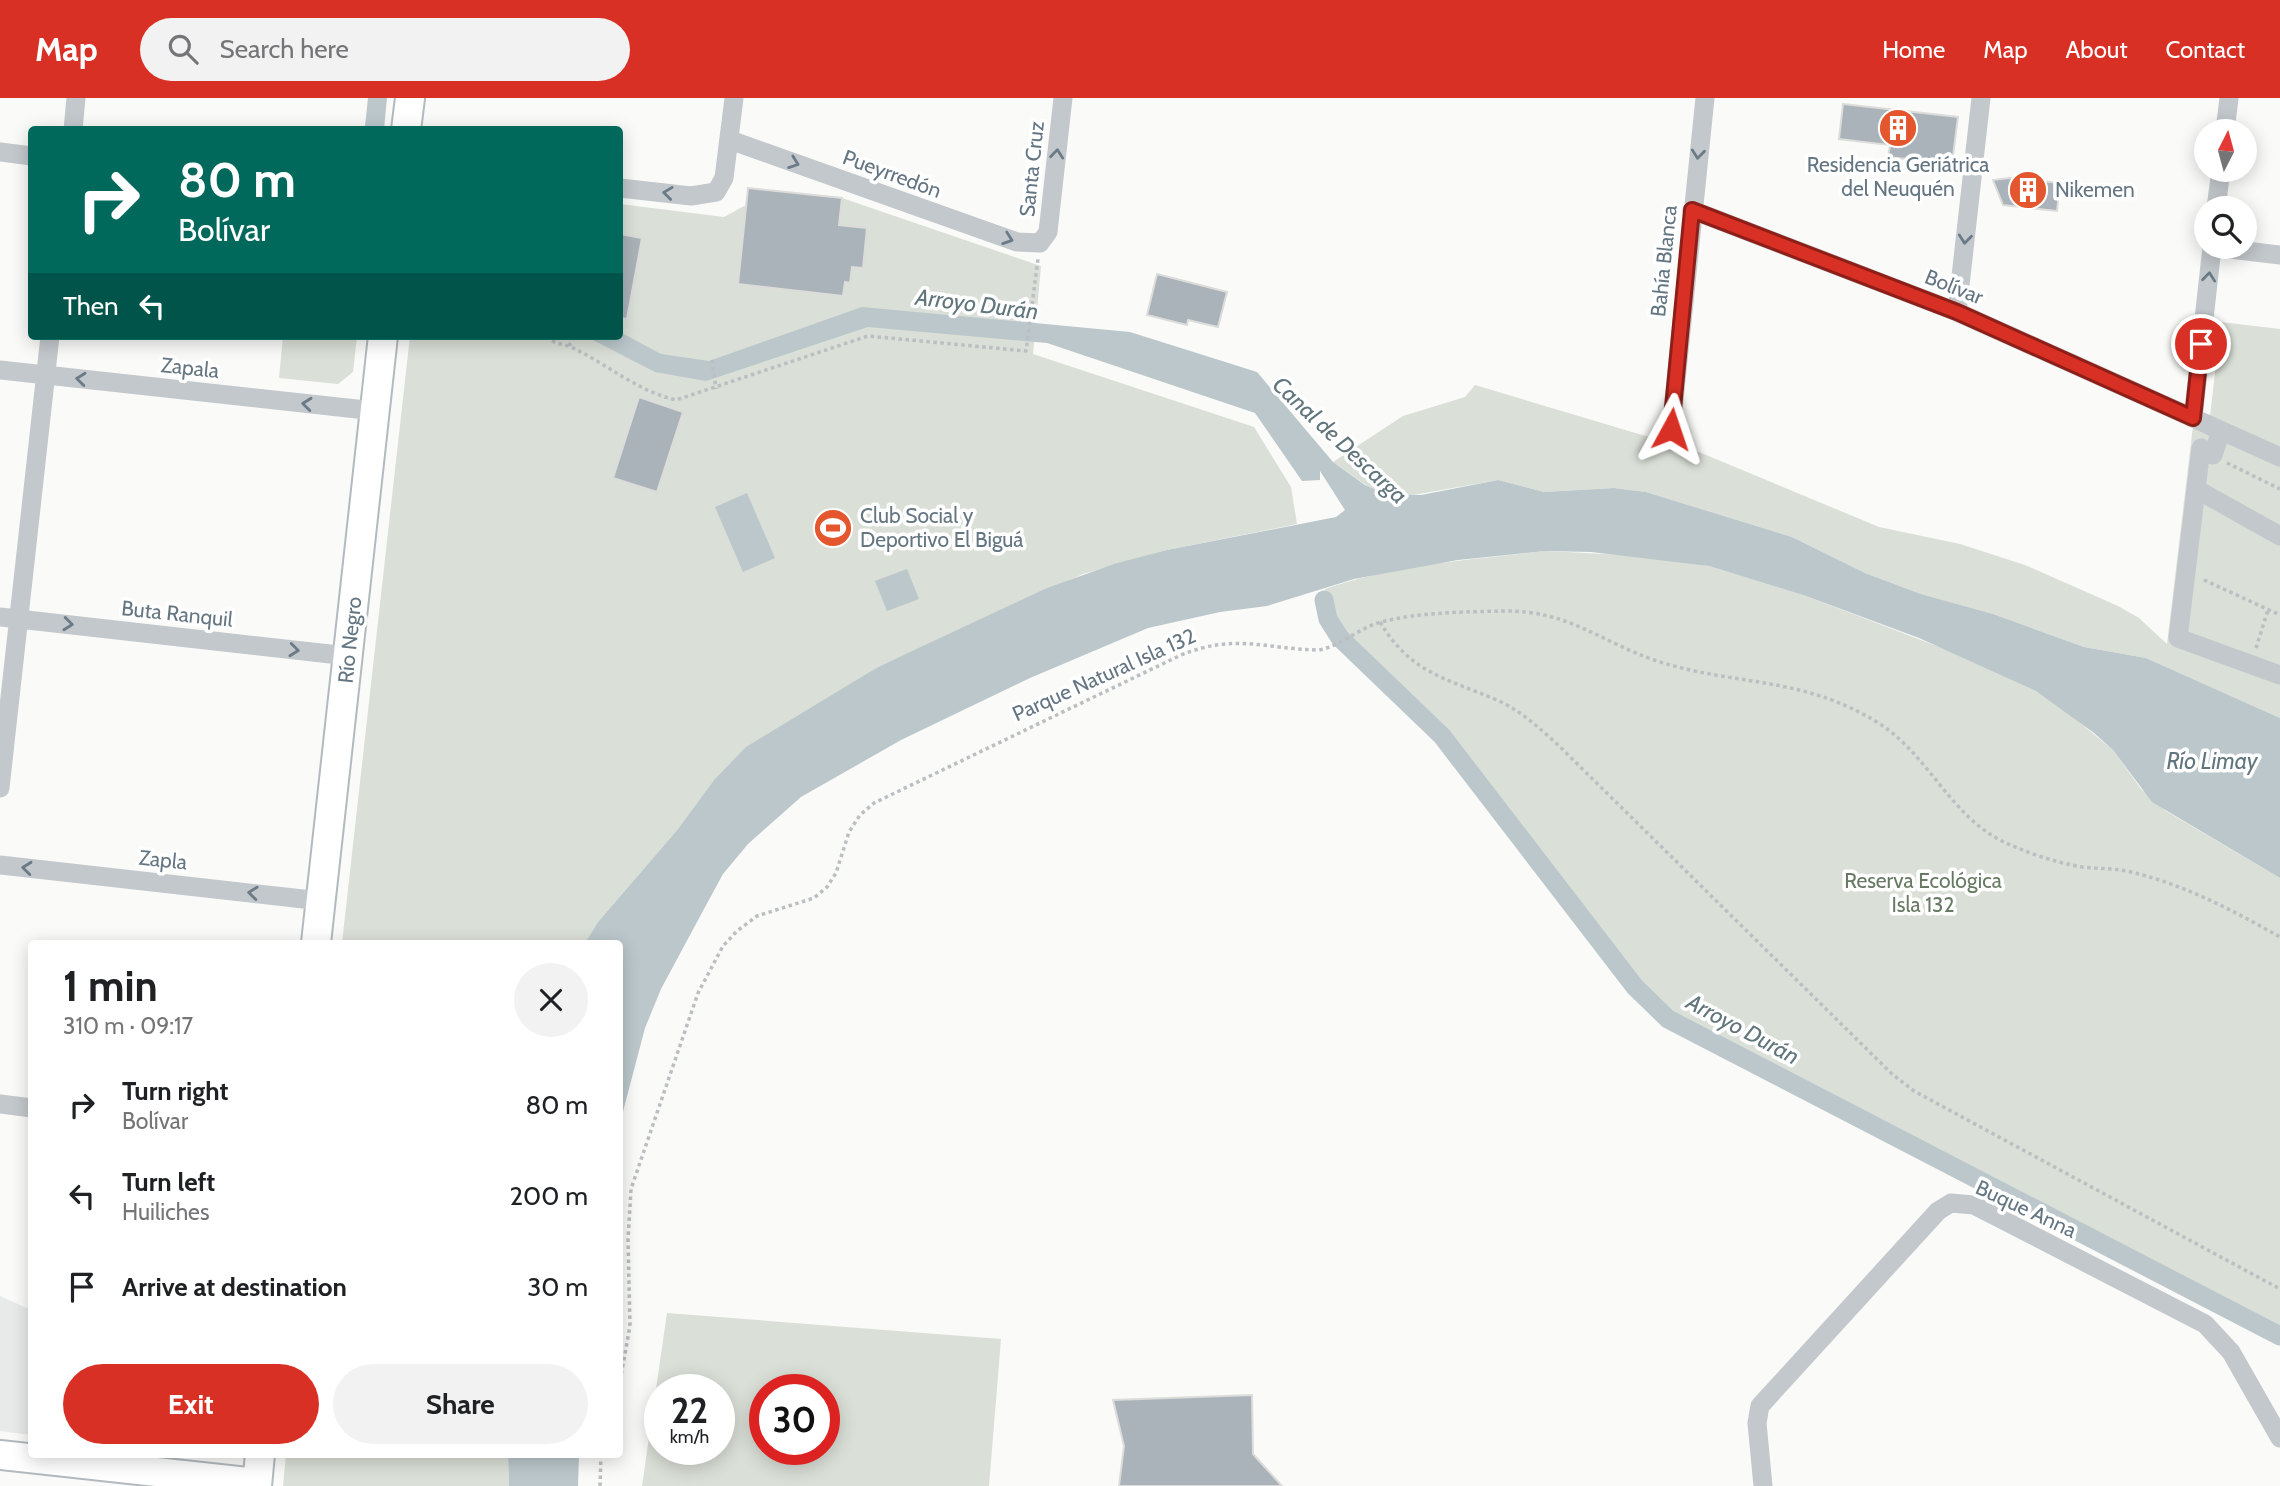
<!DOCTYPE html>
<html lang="en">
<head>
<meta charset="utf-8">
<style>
  :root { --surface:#fff; --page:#f2f2f2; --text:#202124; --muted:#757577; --accent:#d93025 }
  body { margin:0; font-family:Cabin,sans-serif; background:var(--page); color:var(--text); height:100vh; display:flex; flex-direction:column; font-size:26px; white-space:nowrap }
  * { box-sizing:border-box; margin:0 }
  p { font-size:23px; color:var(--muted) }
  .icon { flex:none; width:38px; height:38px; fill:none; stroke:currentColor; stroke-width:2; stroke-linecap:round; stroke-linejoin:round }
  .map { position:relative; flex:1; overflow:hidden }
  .side { position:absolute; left:28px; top:842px; width:595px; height:518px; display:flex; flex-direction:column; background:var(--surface); border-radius:7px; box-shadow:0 4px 18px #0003 }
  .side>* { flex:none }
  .top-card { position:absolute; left:28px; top:28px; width:595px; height:214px; border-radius:7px; box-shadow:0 4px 18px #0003; background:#00695c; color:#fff; overflow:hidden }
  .needle { width:46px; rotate:6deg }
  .tools { position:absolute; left:2194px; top:21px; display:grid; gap:14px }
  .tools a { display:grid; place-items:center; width:63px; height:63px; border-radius:50%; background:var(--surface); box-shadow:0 4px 18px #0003; font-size:35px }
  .speed { position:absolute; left:644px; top:1276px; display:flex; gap:14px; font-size:35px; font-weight:700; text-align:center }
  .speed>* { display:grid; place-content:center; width:91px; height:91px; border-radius:50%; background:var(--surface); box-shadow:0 4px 18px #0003; line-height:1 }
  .speed small { font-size:18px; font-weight:400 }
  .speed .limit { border:10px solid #d22; background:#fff; color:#111 }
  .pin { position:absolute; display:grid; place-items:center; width:60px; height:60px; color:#fff; margin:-30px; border:4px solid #fff; border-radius:50%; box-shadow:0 2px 7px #0007 }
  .me { position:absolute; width:77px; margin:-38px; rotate:5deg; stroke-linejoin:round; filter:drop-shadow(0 0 5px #0008) }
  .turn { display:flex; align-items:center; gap:24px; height:147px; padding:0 35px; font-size:32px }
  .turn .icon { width:91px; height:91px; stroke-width:2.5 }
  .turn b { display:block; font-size:49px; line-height:60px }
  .then { display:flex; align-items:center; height:66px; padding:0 35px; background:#0003; gap:14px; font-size:26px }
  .round { display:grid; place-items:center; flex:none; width:74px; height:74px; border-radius:37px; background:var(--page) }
  .headline { display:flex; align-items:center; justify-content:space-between; height:119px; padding:0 35px }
  h1 { font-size:42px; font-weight:700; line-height:52px }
  .primary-button { display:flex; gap:14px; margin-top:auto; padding:14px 35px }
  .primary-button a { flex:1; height:80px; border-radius:42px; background:var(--accent); color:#fff; font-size:28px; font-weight:700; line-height:80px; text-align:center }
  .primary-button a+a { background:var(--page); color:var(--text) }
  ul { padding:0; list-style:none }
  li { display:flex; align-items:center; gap:21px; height:91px; padding:0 35px }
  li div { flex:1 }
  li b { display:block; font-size:26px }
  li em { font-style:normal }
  header { display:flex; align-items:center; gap:42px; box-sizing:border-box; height:98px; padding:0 35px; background:var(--accent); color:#fff }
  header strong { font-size:33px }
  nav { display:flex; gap:38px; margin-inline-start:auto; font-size:24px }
  .search { width:490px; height:63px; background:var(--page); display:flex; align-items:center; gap:18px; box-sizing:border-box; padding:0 24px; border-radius:38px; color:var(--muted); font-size:26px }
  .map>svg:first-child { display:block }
  .built { fill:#e8e9e9 }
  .green { fill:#dadfd7; fill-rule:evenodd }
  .water { fill:#bbc7cb }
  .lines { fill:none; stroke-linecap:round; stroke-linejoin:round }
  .canal { stroke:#bbc7cb; stroke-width:19 }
  .building { fill:#aab3b9; stroke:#dcdcda; stroke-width:2 }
  .secondary-casing { stroke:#b3babf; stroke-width:32 }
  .path { stroke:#bbbfc2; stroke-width:3.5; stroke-dasharray:3.5 3.5; stroke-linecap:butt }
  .street { stroke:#c3c8cc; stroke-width:19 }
  .secondary { stroke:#fff; stroke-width:28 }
  .oneway { stroke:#6a7a87 }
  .route-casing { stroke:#8d1f18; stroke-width:18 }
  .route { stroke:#d93025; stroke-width:12 }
  .labels { text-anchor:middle; stroke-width:7; stroke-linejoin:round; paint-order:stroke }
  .poi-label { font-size:21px; fill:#657683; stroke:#fff; text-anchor:start }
  .street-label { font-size:21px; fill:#657683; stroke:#fff }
  .park-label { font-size:21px; fill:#687a64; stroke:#fff }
  .water-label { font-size:23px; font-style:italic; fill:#60757c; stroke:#fff }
</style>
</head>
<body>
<header>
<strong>Map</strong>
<div class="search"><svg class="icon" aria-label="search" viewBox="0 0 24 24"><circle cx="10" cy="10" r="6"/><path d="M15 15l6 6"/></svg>Search here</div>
<nav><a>Home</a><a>Map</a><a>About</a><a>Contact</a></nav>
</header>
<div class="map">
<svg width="2280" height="1388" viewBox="0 0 2280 1388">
  <rect width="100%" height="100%" fill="#fafaf8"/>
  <path class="built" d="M0 1198 31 1212V1337L0 1333Z"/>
  <path class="green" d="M748 90 842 100 1041 168 1033 256 1254 329 1291 389 1297 426 1167 452 1083 476 878 569 847 589 703 698 678 731 598 824 585 845H342L410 238H620V106L724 119 746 107Z
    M2221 224 2280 231V350L2210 318Z
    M283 238H357L353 274 338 286 279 280Z
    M1475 287 1699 354 1879 429 1960 446 2025 467 2118 508 2139 520 2167 546 2193 328 2280 368V620L2146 560 2084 549 1993 516 1921 496 1865 475 1792 439 1646 394 1614 390 1544 394 1498 382 1402 399 1373 392 1333 364 1403 318 1465 299Z
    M1545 453 1645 458 1709 468 1806 498 1968 560 2036 593 2067 614 2113 652 2141 691 2166 713 2280 780V1238L1690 934 1649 905 1442 638 1412 607 1360 562 1333 532 1325 511V491C1396 466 1470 462 1545 453Z
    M667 1215 1001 1241 989 1388H642ZM660 1292H719V1351H660ZM765 1292H824V1351H765Z
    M286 1356H508L509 1388H283Z"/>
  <path class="water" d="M368 0H387L384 31H367L365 28Z
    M862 209 1130 234 1257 274 1333 364 1365 387 1386 397H1421L1498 382 1544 394 1614 390 1646 394 1792 439 1865 475 1921 496 1993 516 2084 549 2146 560 2280 620V780L2152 704 2113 652 2094 635 2036 593 1919 540 1806 498 1709 468 1591 454 1545 453 1458 462 1354 481 1267 508 1220 514 1148 530 1030 580 901 642 801 699 748 746 723 776 704 811 661 891 645 930 620 1025V845H585L598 824 678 731 715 681 746 649 878 569 1047 490 1114 466 1167 452 1336 419 1345 412 1320 373V382L1302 383 1255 315 1047 245 868 229 706 283 655 274 585 238H620V234L661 256 709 263Z
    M747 395 775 460 743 474 715 409Z
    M907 471 919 501 887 513 875 483Z
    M508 1356H579L578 1388H509Z"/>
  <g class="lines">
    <path class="canal" d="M1324 502 1328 521 1340 540 1442 638 1635 889 1668 921 2280 1238"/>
  </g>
  <path class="building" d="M1843 6 1958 19 1952 66 1888 59 1890 47 1839 41Z
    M2009 80 2060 85 2057 113 2003 107 1993 82Z
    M748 90 842 100 839 127 867 130 863 170 852 169 850 185 845 184 843 198 738 186Z
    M620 136 642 140 627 221 620 220Z
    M1157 176 1227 194 1218 229 1188 222 1187 227 1147 217Z
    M639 299 683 314 657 394 613 380Z
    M1252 1297 1253 1356 1282 1388H1119L1124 1348 1113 1302Z"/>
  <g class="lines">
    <g class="secondary-casing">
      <path id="secondary" d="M406 32 410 0
        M316 845 383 238
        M0 1357 257 1385
        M257 1388 260 1356"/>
    </g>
    <path class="path" d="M547 238C554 247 562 245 571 249 607 266 637 293 676 302L868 238 1026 253 1038 161
      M569 248 574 238
      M712 262 716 291
      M2227 365 2280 391
      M2204 482 2280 517
      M1380 524C1412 577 1447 580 1499 603 1521 613 1538 629 1556 645L1892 976 1914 993 2280 1191
      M2256 550 2268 512
      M620 1283 630 1228 628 1141 631 1091 698 895 723 848 737 833 757 818 814 800 827 789 836 775 849 734 860 717 874 705 1181 557C1236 535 1264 551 1319 552 1341 548 1359 530 1381 524 1420 514 1464 514 1503 513 1569 512 1600 544 1657 563 1738 589 1802 577 1880 626 1928 657 1950 717 2002 743 2027 755 2054 764 2082 769 2100 771 2118 770 2135 775 2187 788 2234 813 2280 839
      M600 1388 601 1356"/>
    <path class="street" d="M73 32 76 0
      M2225 33 2229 0
      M730 42 1017 144 1040 145 1048 134 1063 0
      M0 54 32 58
      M620 90 691 98 716 94 724 80 734 0
      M2216 110 2221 72
      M1692 112 1957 214 2280 359
      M2213 149 2280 157
      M1957 214 1981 0
      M0 272 375 313
      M2193 320 2212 149
      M1671 331 1705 0
      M2221 333 2213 357 2201 350 2178 540 2280 577
      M2196 391 2280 438
      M0 519 348 558
      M0 690 50 238
      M0 767 321 803
      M0 1006 32 1010
      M1763 1388 1757 1325 1760 1308 1938 1113 1951 1105 1974 1107 2205 1226 2231 1254 2280 1340"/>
    <use href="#secondary" class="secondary"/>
  </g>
  <defs><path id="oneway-chevron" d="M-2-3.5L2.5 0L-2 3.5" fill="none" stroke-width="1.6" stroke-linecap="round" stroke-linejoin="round" transform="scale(1.75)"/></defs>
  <g class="oneway">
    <use href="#oneway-chevron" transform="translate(1057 56) rotate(-84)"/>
    <use href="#oneway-chevron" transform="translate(1698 56) rotate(96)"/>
    <use href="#oneway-chevron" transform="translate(794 65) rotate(20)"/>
    <use href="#oneway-chevron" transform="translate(668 95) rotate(-173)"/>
    <use href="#oneway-chevron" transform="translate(1008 141) rotate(19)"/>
    <use href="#oneway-chevron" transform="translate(1965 141) rotate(96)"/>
    <use href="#oneway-chevron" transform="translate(2209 179) rotate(-84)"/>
    <use href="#oneway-chevron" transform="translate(81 281) rotate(-174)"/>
    <use href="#oneway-chevron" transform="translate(307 306) rotate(-174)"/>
    <use href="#oneway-chevron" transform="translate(68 526) rotate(6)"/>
    <use href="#oneway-chevron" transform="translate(294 552) rotate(6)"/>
    <use href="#oneway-chevron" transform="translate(27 770) rotate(-174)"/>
    <use href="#oneway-chevron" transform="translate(253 795) rotate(-174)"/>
  </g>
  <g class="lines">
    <g class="route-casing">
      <path id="route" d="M1671 331 1692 112 1957 214 2193 320 2201 246"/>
    </g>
    <use href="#route" class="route"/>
  </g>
  <defs>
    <g id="building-disc" transform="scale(2.0125)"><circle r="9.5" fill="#e4572e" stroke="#fff"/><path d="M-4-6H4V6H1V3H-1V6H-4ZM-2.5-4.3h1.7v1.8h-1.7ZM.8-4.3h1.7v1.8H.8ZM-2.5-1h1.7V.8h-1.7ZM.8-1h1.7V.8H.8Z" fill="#fff"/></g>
    <g id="stadium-disc" transform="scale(2.0125)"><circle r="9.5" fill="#e4572e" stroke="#fff"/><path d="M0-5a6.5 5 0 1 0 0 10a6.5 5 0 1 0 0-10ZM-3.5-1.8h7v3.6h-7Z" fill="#fff"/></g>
  </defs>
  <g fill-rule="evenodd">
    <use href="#building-disc" x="1898" y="30"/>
    <use href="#building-disc" x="2028" y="92"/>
    <use href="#stadium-disc" x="833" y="430"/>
  </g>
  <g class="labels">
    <g class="poi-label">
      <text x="1898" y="74" text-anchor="middle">Residencia Geriátrica<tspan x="1898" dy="24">del Neuquén</tspan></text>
      <text x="2055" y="99">Nikemen</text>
      <text x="860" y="425">Club Social y<tspan x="860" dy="24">Deportivo El Biguá</tspan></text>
    </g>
    <g class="street-label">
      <text transform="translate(1032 71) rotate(-84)" y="7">Santa Cruz</text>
      <text transform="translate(892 76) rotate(20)" y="7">Pueyrredón</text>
      <text transform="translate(1664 163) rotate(-84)" y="7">Bahía Blanca</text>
      <text transform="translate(1954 189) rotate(22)" y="7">Bolívar</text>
      <text transform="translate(190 270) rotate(6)" y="7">Zapala</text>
      <text transform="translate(177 516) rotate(6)" y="7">Buta Ranquil</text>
      <text transform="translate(350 542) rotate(-84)" y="7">Río Negro</text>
      <text transform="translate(1104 577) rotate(-24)" y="7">Parque Natural Isla 132</text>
      <text transform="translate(163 762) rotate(6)" y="7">Zapla</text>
      <text transform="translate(2026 1111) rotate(25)" y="7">Buque Anna</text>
    </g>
    <g class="park-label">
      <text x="1923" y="790">Reserva Ecológica<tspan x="1923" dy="24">Isla 132</tspan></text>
    </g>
    <g class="water-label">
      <text transform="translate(977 206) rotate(7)" y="8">Arroyo Durán</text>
      <text transform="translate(1340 342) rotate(43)" y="8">Canal de Descarga</text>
      <text x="2212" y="671">Río Limay</text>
      <text transform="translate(1743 931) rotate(28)" y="8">Arroyo Durán</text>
    </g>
  </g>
</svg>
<div class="tools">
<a><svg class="needle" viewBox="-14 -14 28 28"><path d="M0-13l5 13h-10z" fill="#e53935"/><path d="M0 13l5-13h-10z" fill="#757577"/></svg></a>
<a><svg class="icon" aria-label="search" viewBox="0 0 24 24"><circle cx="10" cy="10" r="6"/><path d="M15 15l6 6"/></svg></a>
</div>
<div class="speed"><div>22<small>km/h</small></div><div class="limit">30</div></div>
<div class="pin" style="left:2201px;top:246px;background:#d93025"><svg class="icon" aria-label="arrive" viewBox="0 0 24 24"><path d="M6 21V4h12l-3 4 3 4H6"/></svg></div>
<svg class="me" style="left:1671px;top:331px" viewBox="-20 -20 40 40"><path d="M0-17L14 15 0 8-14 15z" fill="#d93025" stroke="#fff" stroke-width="4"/></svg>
<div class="top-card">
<div class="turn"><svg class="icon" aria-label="right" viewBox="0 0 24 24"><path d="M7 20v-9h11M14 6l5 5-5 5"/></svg><div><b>80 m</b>Bolívar</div></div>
<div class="then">Then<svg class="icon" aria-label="left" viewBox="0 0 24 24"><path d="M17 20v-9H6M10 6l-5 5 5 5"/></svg></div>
</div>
<section class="side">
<div class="headline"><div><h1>1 min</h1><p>310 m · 09:17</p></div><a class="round"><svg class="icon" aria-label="close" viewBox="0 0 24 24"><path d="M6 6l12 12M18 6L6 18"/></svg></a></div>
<ul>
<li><svg class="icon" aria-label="right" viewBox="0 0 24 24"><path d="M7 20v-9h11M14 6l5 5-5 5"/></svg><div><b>Turn right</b><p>Bolívar</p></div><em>80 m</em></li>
<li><svg class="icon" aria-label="left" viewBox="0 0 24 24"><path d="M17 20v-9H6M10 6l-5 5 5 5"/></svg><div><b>Turn left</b><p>Huiliches</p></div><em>200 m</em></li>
<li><svg class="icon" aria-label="arrive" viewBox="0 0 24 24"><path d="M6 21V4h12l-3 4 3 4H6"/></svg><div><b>Arrive at destination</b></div><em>30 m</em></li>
</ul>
<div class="primary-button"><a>Exit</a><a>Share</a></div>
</section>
</div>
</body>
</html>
